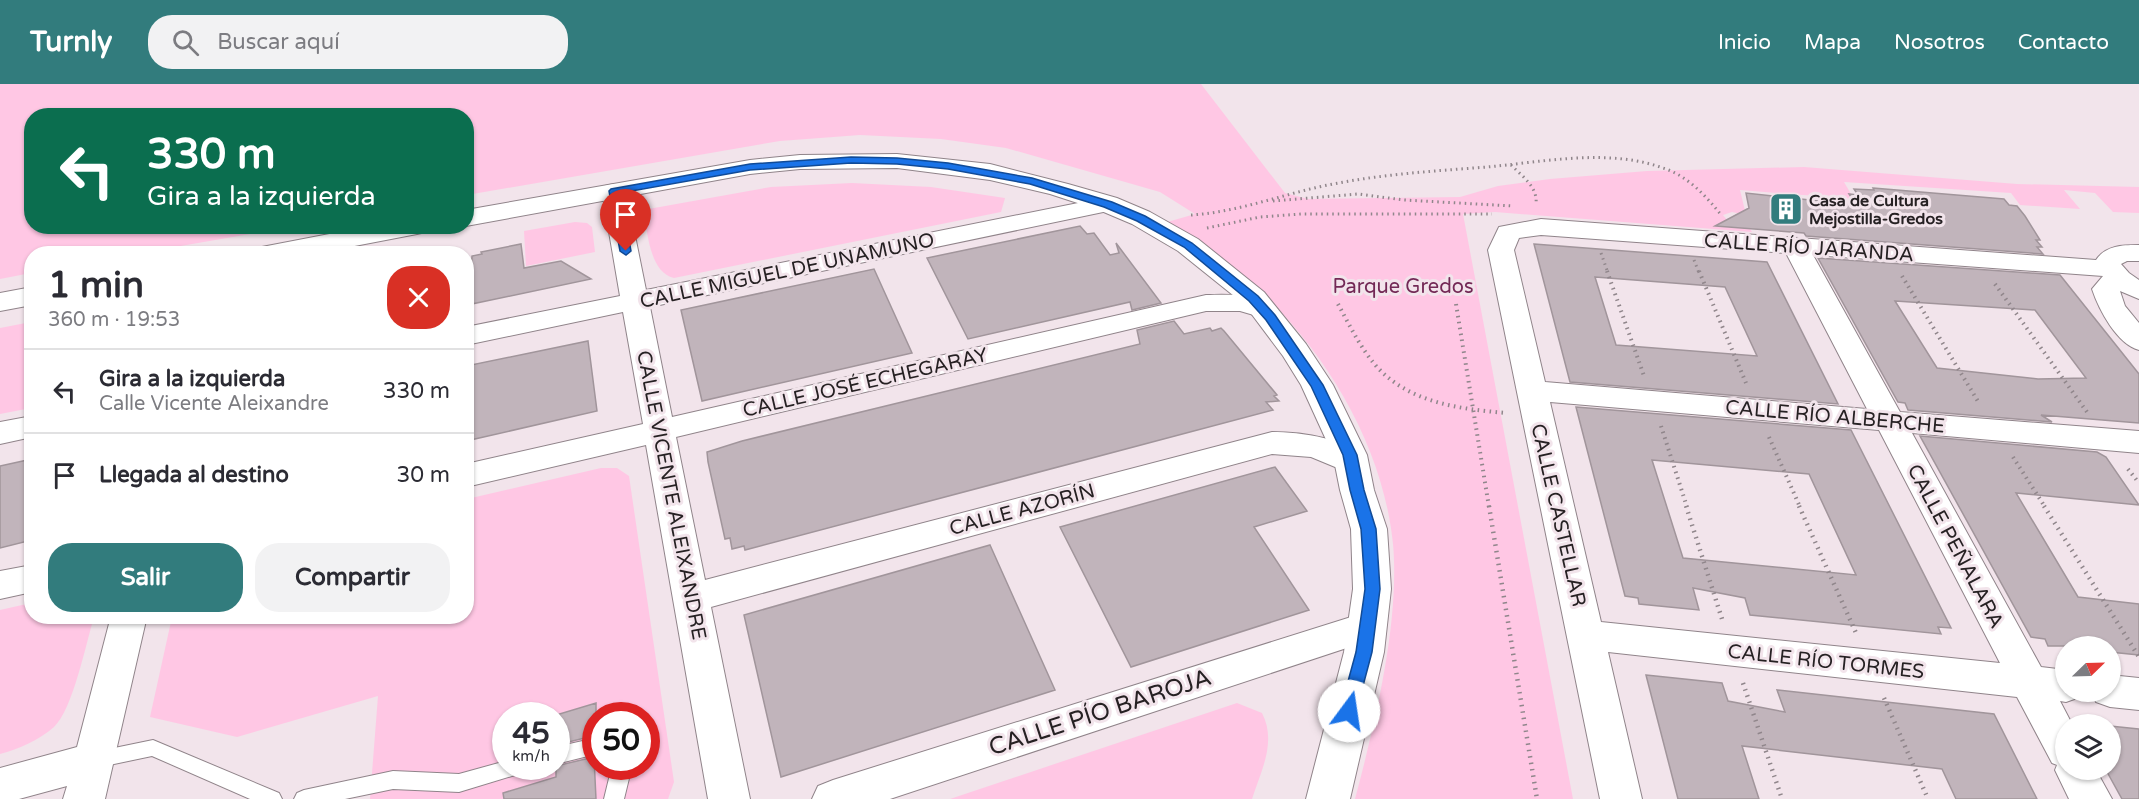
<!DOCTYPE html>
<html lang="es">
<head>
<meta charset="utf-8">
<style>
  :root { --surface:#fff; --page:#f2f2f3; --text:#2b2b33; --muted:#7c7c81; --line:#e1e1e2; --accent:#327c7d }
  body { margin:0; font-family:"Varela Round",sans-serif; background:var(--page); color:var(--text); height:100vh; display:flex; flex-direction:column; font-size:22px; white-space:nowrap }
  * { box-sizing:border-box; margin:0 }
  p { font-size:20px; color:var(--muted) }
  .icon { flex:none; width:33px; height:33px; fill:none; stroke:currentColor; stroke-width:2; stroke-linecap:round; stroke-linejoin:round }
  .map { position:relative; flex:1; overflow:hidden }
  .side { position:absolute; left:24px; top:162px; width:450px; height:378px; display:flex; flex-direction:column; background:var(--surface); border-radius:24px; box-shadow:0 2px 4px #0004 }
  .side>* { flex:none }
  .hud { position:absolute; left:24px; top:24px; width:450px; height:126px; border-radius:24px; box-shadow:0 2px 4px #0004; background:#0b6e4f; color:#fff; overflow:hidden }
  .needle { width:39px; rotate:67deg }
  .buttons { position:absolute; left:2055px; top:552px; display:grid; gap:12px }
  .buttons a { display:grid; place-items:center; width:66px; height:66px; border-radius:50%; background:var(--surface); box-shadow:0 2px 4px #0004; font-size:30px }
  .speed { position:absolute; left:492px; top:618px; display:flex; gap:12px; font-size:30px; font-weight:700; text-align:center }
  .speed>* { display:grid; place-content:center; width:78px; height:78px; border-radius:50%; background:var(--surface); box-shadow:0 2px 4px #0004; line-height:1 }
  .speed small { font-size:15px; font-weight:400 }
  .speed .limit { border:9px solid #d22; background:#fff; color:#111 }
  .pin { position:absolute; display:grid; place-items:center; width:51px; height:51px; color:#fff; margin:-62px -26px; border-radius:50% 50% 50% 0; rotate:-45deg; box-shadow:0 0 6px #0007 }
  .pin .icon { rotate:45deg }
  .me { position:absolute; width:66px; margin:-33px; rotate:14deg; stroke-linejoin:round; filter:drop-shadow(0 0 4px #0008) }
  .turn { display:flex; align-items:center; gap:21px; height:126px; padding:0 24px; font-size:27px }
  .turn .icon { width:78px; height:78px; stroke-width:2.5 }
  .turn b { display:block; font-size:42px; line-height:51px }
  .round { display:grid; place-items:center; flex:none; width:63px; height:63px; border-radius:24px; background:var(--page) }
  .head { display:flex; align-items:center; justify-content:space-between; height:102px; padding:0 24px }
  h1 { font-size:36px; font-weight:800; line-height:45px }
  .primary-button { display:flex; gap:12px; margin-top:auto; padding:12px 24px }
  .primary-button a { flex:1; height:69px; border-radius:24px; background:var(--accent); color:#fff; font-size:24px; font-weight:800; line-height:69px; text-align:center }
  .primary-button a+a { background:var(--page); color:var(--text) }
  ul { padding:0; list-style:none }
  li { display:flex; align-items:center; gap:18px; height:84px; padding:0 24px; border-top:2px solid var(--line) }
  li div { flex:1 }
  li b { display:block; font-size:22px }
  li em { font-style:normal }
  header { display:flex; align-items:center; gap:36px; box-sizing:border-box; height:84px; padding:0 30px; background:var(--accent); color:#fff }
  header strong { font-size:28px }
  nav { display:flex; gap:33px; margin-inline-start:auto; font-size:21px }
  .search { width:420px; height:54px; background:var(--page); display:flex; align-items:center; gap:15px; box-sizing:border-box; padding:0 21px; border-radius:24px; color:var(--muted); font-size:22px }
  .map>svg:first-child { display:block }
  .green { fill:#ffc7e4; fill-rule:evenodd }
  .building { fill:#c1b4bb; stroke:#a1959b; stroke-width:1.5; fill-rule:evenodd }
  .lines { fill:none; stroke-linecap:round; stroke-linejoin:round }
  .service-casing { stroke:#90848a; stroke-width:2 }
  .minor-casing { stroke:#90848a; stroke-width:2 }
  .secondary-casing { stroke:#90848a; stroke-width:2 }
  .path-far2 { stroke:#90868b; stroke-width:3; stroke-dasharray:1.5 4; stroke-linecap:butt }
  .path-far1 { stroke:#90868b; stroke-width:4; stroke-dasharray:1.5 4.5; stroke-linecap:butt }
  .path { stroke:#90868b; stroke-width:4.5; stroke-dasharray:1.5 5; stroke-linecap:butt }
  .service { fill:#fff; fill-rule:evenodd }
  .minor { fill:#fff; fill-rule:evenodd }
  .secondary { fill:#fff; fill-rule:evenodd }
  .route { fill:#1a73e8; stroke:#114b97; stroke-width:1.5 }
  .labels { text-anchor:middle; stroke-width:6; stroke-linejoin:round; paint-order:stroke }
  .far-poi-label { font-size:16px; font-weight:bold; fill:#262123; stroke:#f2e4eb; text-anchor:start }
  .street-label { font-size:20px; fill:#262123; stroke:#f2e4eb }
  .park-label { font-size:20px; fill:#732956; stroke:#f2e4eb }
  .near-street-label { font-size:24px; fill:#262123; stroke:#f2e4eb }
</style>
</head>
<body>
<header>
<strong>Turnly</strong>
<div class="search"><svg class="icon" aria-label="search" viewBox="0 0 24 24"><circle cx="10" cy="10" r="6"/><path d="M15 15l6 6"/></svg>Buscar aquí</div>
<nav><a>Inicio</a><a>Mapa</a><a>Nosotros</a><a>Contacto</a></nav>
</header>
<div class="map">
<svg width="2139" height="715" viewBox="0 0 2139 715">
  <rect width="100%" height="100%" fill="#f2e4eb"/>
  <path class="green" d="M0 0H1201L1285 109 1308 115 1460 113 1498 102 1550 95 1647 87 1804 83 2017 100 2139 103V129L2113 128 2095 109 2064 106 2080 125 2020 121 2011 109 1844 98 1854 115 1740 106 1746 131 1732 128 1723 131 1727 136 1747 140 1752 148 1495 128 1463 130 1573 715H1355C1375 640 1400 537 1393 460 1383 361 1326 267 1254 201 1230 179 1192 158 1164 139L1195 130 1160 108 1006 64 941 55 860 51 780 57 467 111 466 32H32V142L290 143 140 169 32 170 31 189 0 195Z
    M852 99 931 103 1005 114 1001 128 674 194C649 188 648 148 643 126L771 103Z
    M575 138 587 139 592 143 595 168 526 182 524 147Z
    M31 238V324L0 330V244Z
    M601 384H617L629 392 674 698 668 715H370L378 612 237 653 150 633 172 533 466 532 467 415ZM506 632H556V682H506ZM596 632H646V682H596Z
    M31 519 32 532 94 533C86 559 73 625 54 643 39 656 19 665 0 670V526Z
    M1237 619 1262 629C1277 658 1261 687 1252 715H950Z"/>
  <path class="building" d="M1873 104 2004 115 2009 121 2017 122 2025 132 2040 156H2036L2042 163H2037L2043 170 1806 152 1804 149 1715 142 1749 124 1746 109 1856 121 1849 110 1858 111 1854 105 1874 106Z
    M1080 142 1087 150 1094 149 1110 171 1119 169 1116 159 1161 219 1132 226 1130 218 968 255 927 174Z
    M521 160 524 184 561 177 591 195 467 221V195H471L472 172 482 170 481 168Z
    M1534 160 1767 178 1838 320 1570 298ZM1595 193 1725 203 1757 272 1616 261Z
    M1818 174 2060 191 2139 290V339L2041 331 2052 338 1908 326 1905 319 1898 318ZM1895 217 2035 226 2086 294 2038 295 1937 284Z
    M874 185 912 269 702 317 681 226Z
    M1174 237 1184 250 1210 244 1212 247 1221 244 1224 247 1277 311 1274 312 1279 317 1266 318 1273 326 745 466 744 462 732 465 730 454 725 455 708 378 707 368 742 357 1140 260 1137 246Z
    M588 257 597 327 466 357V282Z
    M1576 323 1851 346 1951 544 1938 543 1941 550 1750 531 1745 514 1693 504 1699 526 1639 520 1638 514 1625 512ZM1652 376 1809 390 1856 491 1683 474Z
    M1920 352 2097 368 2106 373 2139 421 2016 409 2078 513 2139 520V571L2110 568V562H2048L2045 555 2031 553Z
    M32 375V456L0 464V382Z
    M1275 383 1307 427 1254 443 1309 526 1131 583 1060 443Z
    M990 461 1055 606 781 693 744 531Z
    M1646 591 1722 599 1728 617 1785 628 1777 606 1994 630 2037 715H1956L1942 685 1742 662 1759 715H1678Z
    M596 619V648L592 649 593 652 556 661V631Z
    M2110 642 2139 645V715H2122L2106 686H2110Z
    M594 673 596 715H504L503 709 556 693V682Z"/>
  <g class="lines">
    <g class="service-casing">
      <path id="service" d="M596 654V670L556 680V663Z
        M153 656 279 709 282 715H250L152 672 95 684 88 682 85 676 88 670 95 668Z
        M506 677V682H527L525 688 459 708 393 705 345 715H294L297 709 304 706 393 687 459 690Z
        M612 682H632L624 715H604Z"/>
    </g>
    <g class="minor-casing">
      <path id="minor" d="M614 100 623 102 626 107 646 206 1108 113 1117 115 1120 120 1117 125 1108 127 650 223 672 333 1206 211C1226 211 1266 208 1278 226L1274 232 1264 234 1240 227H1206L676 353 705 496 1272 348C1299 348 1353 354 1368 379L1363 387 1352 390 1311 373 1272 370 711 523 750 715H708L646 361 466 403V380L643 340 623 228 466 261V243L620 212 602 107 605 102Z
        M1541 135 2096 176C2106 161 2123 161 2139 161V177H2127L2121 180 2129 189 2139 196V215L2120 207 2125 222 2139 239V266C2117 260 2099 226 2092 205L2103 192 1813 171 1900 328 2139 347V369L1912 349 2041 583 2066 586V608H2082L2080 613 2066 618 2060 617 2072 640H2066V686H2096L2112 715H2069L2055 686 2057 681 2052 679 2017 613 1608 568 1642 715H1600L1488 166 1499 143ZM1541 151 1786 169 1867 325 1545 298 1514 166 1519 154ZM1550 318 1879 346 2000 579 1601 538Z
        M32 332V353L0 360V338Z
        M32 481V508L0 515V487Z
        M1367 528 1380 533 1385 543 1380 553 890 715H812L818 702 833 696Z
        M111 532H147L105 715H63L67 702 19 715H0V684L77 663Z
        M2110 591 2139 594V626L2110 623 2096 618 2091 608H2110Z"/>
    </g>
    <g class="secondary-casing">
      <path id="secondary" d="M897 70 990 80 1068 100 1117 114 1150 128 1198 155 1264 208 1306 260 1333 301 1367 371 1374 406 1387 445 1391 505 1384 568 1350 715H1306L1344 568 1353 505 1351 445 1340 406 1333 371 1301 301 1283 272 1244 220 1178 167 1132 140 1099 126 1050 110 990 96 897 84 800 85 750 90 466 142V126L750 76 800 71Z
        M371 142H430L426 148 417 150 313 170H254L257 164 267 162Z
        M32 203V221L0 227V209Z"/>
    </g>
    <path class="path-far2" d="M1511 81C1522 92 1538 103 1536 120
      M1273 117 1358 110 1404 116 1513 122
      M1191 131C1240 128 1285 109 1333 100 1384 90 1435 87 1487 83 1543 78 1608 64 1663 84 1688 92 1706 112 1722 132
      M1207 144 1260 133 1301 130H1492
      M1601 169 1608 189
      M1694 176 1699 189"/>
    <path class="path-far1" d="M1607 187 1644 292
      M1699 187 1746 299
      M1902 192 1979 319
      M1995 200 2087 328
      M1338 220C1350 242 1361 265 1377 283 1410 319 1460 325 1506 329
      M1456 220 1489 423
      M1661 342 1687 423
      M1769 353 1800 423
      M2013 373 2045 423
      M2128 385 2139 399"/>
    <path class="path" d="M1489 422 1537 715
      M1686 422 1722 535
      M1799 422 1856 549
      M2044 422 2139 573
      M1743 599 1782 715
      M1884 614 1928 715"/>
    <use href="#service" class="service"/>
    <use href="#minor" class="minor"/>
    <use href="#secondary" class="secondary"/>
  </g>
  <path class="route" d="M851 73 897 74 948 79 1032 94 1112 118 1145 132 1192 159 1258 212 1275 231 1323 301 1357 371 1364 406 1376 445 1380 505 1372 568 1355 632 1349 634 1343 632 1340 627 1356 568 1365 505 1361 445 1350 406 1343 371 1311 302 1266 236 1249 217 1184 163 1137 137 1104 123 1030 100 948 85 897 80 851 79 750 86 620 109 631 167 626 171 620 167 609 107 611 105 750 80Z"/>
  <defs>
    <g id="building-square" transform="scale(1.725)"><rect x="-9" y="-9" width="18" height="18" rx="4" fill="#327c7d" stroke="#f2e4eb"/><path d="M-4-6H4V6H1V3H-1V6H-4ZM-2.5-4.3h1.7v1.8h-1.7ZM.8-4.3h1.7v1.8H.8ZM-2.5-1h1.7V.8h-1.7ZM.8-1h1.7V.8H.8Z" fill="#fff"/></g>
  </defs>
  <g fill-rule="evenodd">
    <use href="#building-square" x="1786" y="125"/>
  </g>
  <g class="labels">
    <g class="far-poi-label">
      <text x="1809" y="122">Casa de Cultura<tspan x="1809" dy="18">Mejostilla-Gredos</tspan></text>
    </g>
    <g class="street-label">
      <text transform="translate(1809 163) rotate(4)" y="7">CALLE RÍO JARANDA</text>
      <text transform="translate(787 186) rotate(-12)" y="7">CALLE MIGUEL DE UNAMUNO</text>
      <text transform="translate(865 298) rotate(-13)" y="7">CALLE JOSÉ ECHEGARAY</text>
      <text transform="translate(1835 332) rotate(5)" y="7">CALLE RÍO ALBERCHE</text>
      <text transform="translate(672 411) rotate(79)" y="7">CALLE VICENTE ALEIXANDRE</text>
      <text transform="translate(1022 425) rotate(-15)" y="7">CALLE AZORÍN</text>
      <text transform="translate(1559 431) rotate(77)" y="7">CALLE CASTELLAR</text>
      <text transform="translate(1956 462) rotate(62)" y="7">CALLE PEÑALARA</text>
      <text transform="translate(1826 577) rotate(6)" y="7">CALLE RÍO TORMES</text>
    </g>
    <g class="park-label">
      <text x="1403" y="209">Parque Gredos</text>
    </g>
    <g class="near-street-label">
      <text transform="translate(1100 628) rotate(-18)" y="8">CALLE PÍO BAROJA</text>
    </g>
  </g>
</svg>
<div class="buttons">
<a><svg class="needle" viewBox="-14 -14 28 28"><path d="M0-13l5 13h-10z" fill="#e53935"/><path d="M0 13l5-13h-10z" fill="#7c7c81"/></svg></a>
<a><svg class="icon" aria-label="layers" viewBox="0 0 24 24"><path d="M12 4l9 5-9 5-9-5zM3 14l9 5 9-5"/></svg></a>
</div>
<div class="speed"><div>45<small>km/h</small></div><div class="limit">50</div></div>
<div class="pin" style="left:626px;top:167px;background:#d93025"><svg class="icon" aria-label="arrive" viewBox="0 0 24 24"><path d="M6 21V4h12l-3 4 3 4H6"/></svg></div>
<svg class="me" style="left:1349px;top:627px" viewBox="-20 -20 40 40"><circle r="19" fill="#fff"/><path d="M0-13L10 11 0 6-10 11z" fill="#1a73e8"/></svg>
<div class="hud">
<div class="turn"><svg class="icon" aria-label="left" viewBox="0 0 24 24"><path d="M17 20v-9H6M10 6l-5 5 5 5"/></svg><div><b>330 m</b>Gira a la izquierda</div></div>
</div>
<section class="side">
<div class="head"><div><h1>1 min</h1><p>360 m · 19:53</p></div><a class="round" style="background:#d93025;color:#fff"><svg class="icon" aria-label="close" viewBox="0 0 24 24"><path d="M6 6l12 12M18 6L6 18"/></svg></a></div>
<ul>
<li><svg class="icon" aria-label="left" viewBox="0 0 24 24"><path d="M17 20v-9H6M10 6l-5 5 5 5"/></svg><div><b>Gira a la izquierda</b><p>Calle Vicente Aleixandre</p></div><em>330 m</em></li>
<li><svg class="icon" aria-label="arrive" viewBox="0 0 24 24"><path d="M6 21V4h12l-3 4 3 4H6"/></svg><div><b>Llegada al destino</b></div><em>30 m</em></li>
</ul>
<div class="primary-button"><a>Salir</a><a>Compartir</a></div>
</section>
</div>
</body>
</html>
